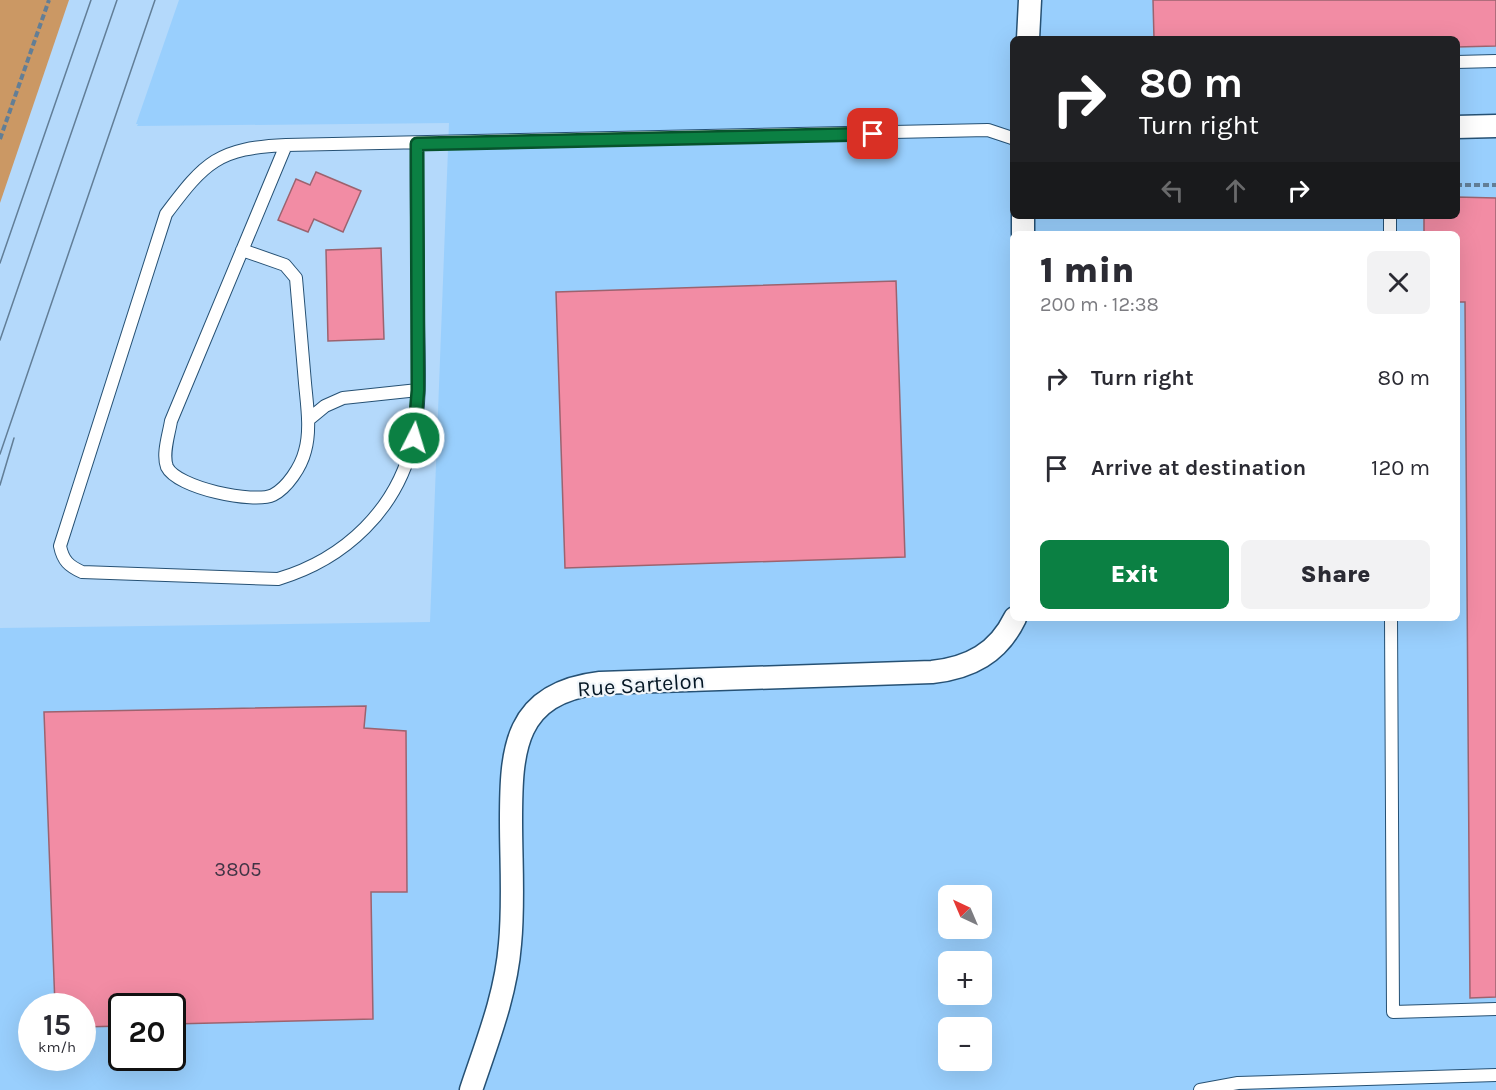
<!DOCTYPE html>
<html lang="en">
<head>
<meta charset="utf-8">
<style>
  :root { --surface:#fff; --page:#f2f2f3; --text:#2b2b33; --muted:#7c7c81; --accent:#0b8043 }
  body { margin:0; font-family:Karla,sans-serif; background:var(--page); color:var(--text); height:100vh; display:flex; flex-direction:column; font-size:22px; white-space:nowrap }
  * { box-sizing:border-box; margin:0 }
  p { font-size:20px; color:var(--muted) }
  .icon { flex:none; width:33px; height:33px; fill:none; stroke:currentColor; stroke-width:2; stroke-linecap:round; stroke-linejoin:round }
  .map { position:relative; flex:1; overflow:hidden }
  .panel { position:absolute; left:1010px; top:231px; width:450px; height:390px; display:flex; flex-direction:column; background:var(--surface); border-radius:9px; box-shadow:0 6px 24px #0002 }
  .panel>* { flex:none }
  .hud { position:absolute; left:1010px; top:36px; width:450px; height:183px; border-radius:9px; box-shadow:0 6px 24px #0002; background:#202124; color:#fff; overflow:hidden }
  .needle { width:39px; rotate:316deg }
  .fabs { position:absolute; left:938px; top:885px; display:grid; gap:12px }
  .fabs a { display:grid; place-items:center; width:54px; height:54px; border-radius:9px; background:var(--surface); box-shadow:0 6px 24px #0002; font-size:30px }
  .speed { position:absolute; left:18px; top:993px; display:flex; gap:12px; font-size:30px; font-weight:700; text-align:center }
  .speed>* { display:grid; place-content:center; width:78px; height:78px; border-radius:50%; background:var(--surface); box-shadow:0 6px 24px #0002; line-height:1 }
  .speed small { font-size:15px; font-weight:400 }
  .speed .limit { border:3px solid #111; border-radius:9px; background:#fff; color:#111 }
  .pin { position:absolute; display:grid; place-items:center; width:51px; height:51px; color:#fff; margin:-26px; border-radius:12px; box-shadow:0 3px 9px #0006 }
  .me { position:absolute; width:66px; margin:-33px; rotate:5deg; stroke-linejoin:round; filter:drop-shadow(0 0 4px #0008) }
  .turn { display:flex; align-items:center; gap:21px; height:126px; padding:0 30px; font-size:27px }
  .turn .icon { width:78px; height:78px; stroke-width:2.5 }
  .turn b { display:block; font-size:42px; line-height:51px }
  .lanes { display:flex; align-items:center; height:57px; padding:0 30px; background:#0003; justify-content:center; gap:30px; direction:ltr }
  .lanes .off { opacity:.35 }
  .round { display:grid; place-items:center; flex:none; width:63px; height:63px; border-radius:9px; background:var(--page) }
  .overview { display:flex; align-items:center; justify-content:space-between; height:102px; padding:0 30px }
  h1 { font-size:36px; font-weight:800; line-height:45px }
  .primary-button { display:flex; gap:12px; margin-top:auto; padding:12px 30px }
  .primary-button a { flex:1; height:69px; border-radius:9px; background:var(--accent); color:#fff; font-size:24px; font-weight:800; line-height:69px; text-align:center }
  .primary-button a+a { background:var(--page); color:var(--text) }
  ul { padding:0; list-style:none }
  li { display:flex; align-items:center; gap:18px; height:90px; padding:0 30px }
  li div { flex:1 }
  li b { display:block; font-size:22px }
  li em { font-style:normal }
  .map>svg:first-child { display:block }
  .built { fill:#99cffd; fill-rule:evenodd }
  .green { fill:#cb9864 }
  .building { fill:#f28ca4; stroke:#9c636f; stroke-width:1.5 }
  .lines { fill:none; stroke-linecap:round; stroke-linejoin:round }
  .lane-casing { stroke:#265174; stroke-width:14 }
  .street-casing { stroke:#265174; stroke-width:25 }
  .path { stroke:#627e96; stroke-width:4; stroke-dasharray:6 3; stroke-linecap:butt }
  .lane { stroke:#fff; stroke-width:12 }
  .street { stroke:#fff; stroke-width:22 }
  .tram { stroke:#627e97; stroke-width:1.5 }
  .route-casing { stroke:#07532c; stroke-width:15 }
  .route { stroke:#0b8043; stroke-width:10 }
  .labels { text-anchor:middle; stroke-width:4.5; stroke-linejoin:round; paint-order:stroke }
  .number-label { font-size:20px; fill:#403445 }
  .street-label { font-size:22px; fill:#051725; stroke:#f1f6fa }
</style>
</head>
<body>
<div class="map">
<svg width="1496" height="1090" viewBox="0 0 1496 1090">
  <rect width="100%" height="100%" fill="#b4d9fb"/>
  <path class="built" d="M179 0H1496V1090H0V628L430 622 449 123 137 126 138 124H136ZM1012 39H1456V216H1012ZM1012 234H1456V618H1012ZM948 896H981V928H948ZM948 962H981V994H948ZM32 1006H82V1058H32ZM122 1006H172V1058H122ZM948 1028H981V1060H948Z"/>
  <path class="green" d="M0 0H69L0 203Z"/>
  <path class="building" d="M1153 0H1496V46L1456 47V39H1154Z
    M316 172 361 191 343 232 314 219 308 232 278 220 296 179 310 185Z
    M1456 197 1496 198V997L1470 998 1465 302H1456V234H1424V216H1456Z
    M381 248 384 339 328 341 326 250Z
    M896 281 905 557 565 568 556 292Z
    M366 706 364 728 406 731 407 892H371L373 1019 172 1024V1006H122V1026L82 1027V1006H55L44 712Z"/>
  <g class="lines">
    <g class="lane-casing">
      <path id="lane" d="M1456 62 1496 61
        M417 144C416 201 418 259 418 317 418 357 422 400 413 440 398 509 345 559 278 579L82 572C69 566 63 561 60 546L166 214C205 162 218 148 286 145L988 130 1012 138
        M1390 234V216
        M242 250 285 265 296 278C299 313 302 348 305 383 307 405 311 430 305 451 301 467 287 488 273 495 254 504 177 488 167 467 162 454 169 434 171 421L286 145
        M308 420 325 406 343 398 418 390
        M1391 618 1393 1012 1496 1009
        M1200 1090 1238 1083 1496 1075"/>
    </g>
    <g class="street-casing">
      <path id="street" d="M1028 39 1030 0
        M1456 127 1496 126
        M1023 234V216
        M471 1090C487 1042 506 995 510 944 514 904 511 862 511 821 511 749 514 693 600 683L932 672C970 668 998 653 1015 618"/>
    </g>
    <path class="path" d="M0 139 49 0
      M1456 185H1496"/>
    <use href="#lane" class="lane"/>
    <use href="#street" class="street"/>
    <path class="tram" d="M0 263 91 0
      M0 340 117 0
      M0 454 155 0
      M0 485 14 438"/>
  </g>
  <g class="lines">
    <g class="route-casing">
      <path id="route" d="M414 438 418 390 417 144 873 134"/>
    </g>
    <use href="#route" class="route"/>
  </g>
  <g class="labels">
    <g class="number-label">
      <text x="238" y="876">3805</text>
    </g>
    <g class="street-label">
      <text transform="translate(641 684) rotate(-4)" y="8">Rue Sartelon</text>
    </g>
  </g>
</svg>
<div class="fabs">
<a><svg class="needle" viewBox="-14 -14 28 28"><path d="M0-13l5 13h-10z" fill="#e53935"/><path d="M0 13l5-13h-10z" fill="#7c7c81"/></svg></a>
<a>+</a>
<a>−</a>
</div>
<div class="speed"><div>15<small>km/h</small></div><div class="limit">20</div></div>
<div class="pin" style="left:873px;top:134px;background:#d93025"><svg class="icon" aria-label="arrive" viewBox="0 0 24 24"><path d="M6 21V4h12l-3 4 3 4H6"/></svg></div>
<svg class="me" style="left:414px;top:438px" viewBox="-20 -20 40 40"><circle r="17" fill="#0b8043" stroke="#fff" stroke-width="3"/><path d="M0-11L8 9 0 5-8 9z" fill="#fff"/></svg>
<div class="hud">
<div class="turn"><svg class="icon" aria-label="right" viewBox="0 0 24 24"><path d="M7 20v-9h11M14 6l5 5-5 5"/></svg><div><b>80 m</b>Turn right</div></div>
<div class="lanes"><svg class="icon off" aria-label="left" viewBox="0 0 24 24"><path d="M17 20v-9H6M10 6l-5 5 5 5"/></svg><svg class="icon off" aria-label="ahead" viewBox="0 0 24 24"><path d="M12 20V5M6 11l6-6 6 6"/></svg><svg class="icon" aria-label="right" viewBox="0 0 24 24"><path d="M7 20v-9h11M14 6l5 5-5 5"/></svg></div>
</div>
<section class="panel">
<div class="overview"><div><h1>1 min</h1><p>200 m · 12:38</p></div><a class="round"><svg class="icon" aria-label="close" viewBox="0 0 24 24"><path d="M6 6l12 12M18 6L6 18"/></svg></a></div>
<ul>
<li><svg class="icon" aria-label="right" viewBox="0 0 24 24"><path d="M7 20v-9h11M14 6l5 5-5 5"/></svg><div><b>Turn right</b></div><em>80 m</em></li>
<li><svg class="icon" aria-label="arrive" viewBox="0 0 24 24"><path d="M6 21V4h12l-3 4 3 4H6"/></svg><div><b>Arrive at destination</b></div><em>120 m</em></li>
</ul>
<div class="primary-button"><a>Exit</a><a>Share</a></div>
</section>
</div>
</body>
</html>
